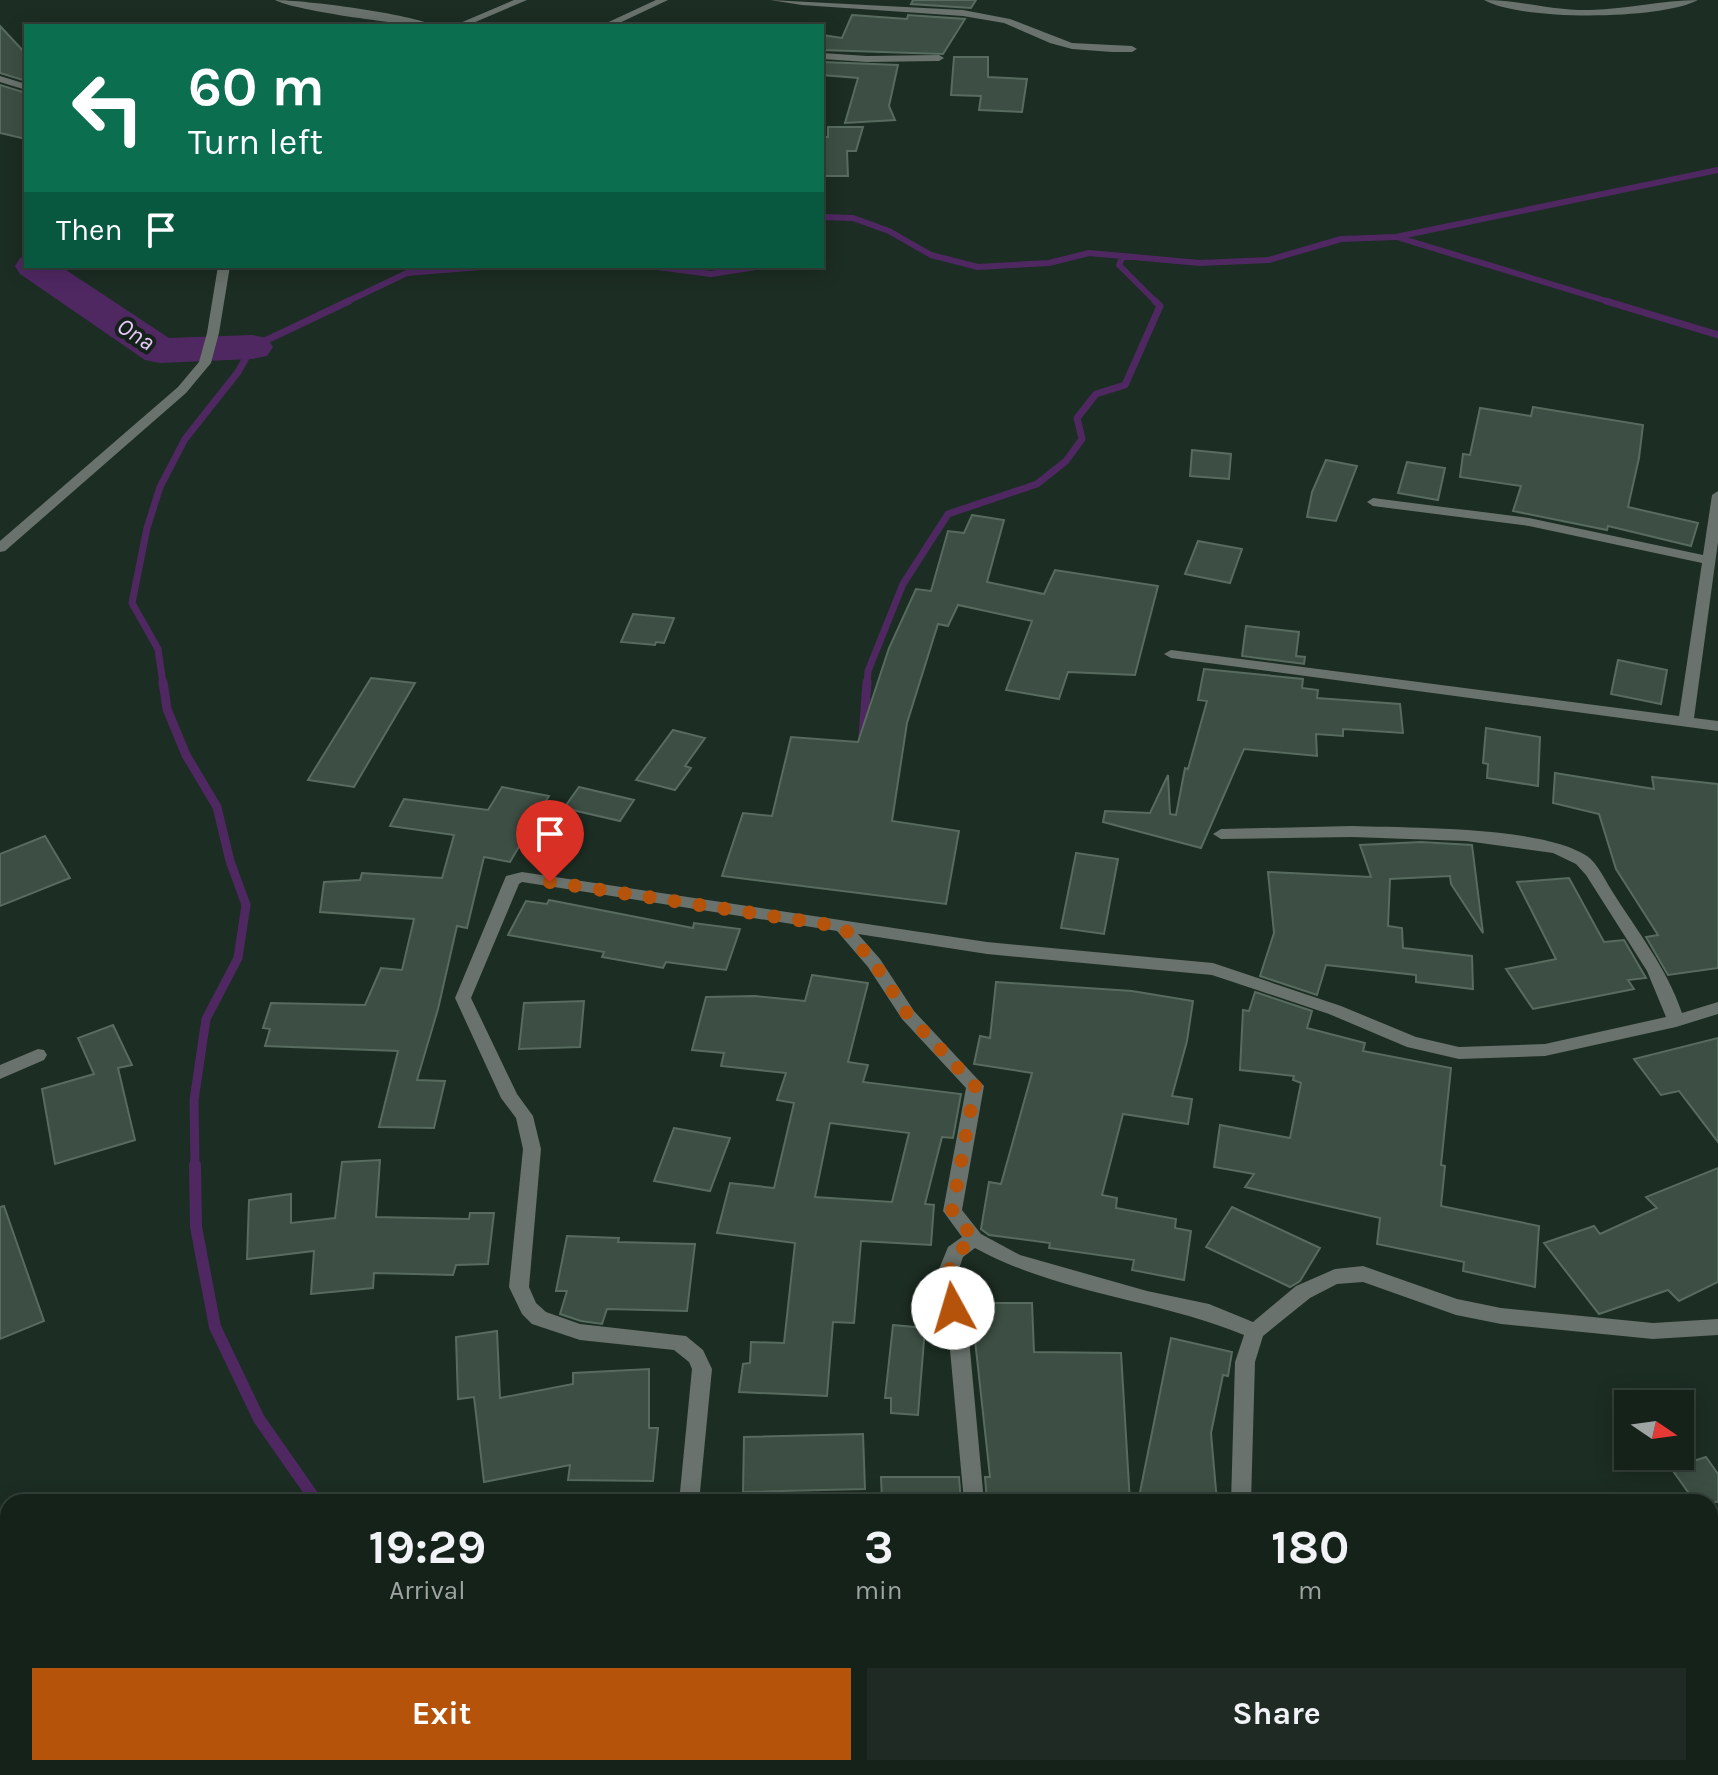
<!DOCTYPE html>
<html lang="en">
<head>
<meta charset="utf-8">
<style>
  :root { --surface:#15221a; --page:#1e2a23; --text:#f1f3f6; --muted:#9da4a2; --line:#343f39; --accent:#b45309 }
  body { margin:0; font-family:Karla,sans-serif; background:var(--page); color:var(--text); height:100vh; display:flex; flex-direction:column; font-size:30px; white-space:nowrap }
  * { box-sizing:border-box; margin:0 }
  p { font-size:26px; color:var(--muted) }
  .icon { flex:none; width:44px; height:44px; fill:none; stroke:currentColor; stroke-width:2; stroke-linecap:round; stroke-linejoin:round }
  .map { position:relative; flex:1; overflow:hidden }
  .drawer { position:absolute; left:0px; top:1494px; width:1718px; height:282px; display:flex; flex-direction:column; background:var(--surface); border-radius:24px 24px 0 0; box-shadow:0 4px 20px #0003,0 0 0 2px var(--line) }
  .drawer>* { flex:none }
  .banner { position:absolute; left:24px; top:24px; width:800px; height:244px; border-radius:0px; box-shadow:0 4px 20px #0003,0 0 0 2px var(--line); background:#0b6e4f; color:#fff; overflow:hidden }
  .needle { width:52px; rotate:103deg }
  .controls { position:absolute; left:1614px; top:1390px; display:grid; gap:16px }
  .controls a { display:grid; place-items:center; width:80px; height:80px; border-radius:0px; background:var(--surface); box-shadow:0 4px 20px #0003,0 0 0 2px var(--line); font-size:40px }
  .pin { position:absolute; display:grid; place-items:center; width:68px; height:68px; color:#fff; margin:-82px -34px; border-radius:50% 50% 50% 0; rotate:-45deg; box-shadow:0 0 8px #0007 }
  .pin .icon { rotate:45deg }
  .me { position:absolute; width:88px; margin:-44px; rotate:354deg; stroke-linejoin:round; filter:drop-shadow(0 0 6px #0008) }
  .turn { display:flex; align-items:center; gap:28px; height:168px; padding:0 32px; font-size:36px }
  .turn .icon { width:104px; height:104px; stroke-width:2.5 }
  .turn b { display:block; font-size:56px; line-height:68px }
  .then { display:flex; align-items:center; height:76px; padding:0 32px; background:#0003; gap:16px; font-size:30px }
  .eta { display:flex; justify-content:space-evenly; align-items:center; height:136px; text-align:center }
  .eta b { font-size:48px; font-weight:700; line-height:56px }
  .primary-button { display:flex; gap:16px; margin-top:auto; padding:16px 32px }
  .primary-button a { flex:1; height:92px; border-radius:0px; background:var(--accent); color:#fff; font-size:32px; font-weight:700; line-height:92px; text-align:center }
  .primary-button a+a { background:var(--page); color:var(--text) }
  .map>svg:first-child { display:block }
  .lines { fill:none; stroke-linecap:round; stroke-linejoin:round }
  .stream-far3 { stroke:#4f2862; stroke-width:6 }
  .stream-far2 { stroke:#4f2862; stroke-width:7 }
  .stream-far1 { stroke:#4f2862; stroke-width:9 }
  .stream { stroke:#4f2862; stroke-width:12 }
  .river { fill:#4f2862; fill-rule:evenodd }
  .building { fill:#3d4f44; stroke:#586b5f; stroke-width:2; fill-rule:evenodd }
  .street { fill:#69726c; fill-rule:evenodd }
  .route { stroke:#b45309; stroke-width:14; stroke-dasharray:0 25.2 }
  .labels { text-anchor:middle; stroke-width:8; stroke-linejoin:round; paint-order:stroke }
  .far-water-label { font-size:24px; font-style:italic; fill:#eac8fd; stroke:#132319 }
</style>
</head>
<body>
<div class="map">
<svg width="1718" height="1775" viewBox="0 0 1718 1775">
  <rect width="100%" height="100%" fill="#1c2d23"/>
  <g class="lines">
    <path class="stream-far3" d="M822 217 853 218 889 231 931 255 978 267 1049 263 1089 253 1200 263 1269 260 1341 239 1396 237 1718 170
      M1400 238 1613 303
      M1123 256 1119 265 1157 303
      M650 266 711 274 762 266
      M344 303 407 273 493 266"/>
    <path class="stream-far2" d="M1606 301 1718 335
      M163 684 158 649 132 603 147 528 160 487 185 439 238 372 252 347 349 301
      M867 684 868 671 903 584 948 514 1037 484 1066 461 1082 439 1077 418 1096 394 1125 385 1160 306 1155 301"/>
    <path class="stream-far1" d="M163 682 167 709 186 755 217 807 230 861 246 905 238 958 206 1019 194 1100 195 1167
      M863 736 867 682"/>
    <path class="stream" d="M195 1165 196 1227 215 1327 259 1419 317 1502
      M383 1768 388 1775"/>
    <path class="river" d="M26 256V266H60L169 338 252 335 267 338 273 347 267 356 252 359 160 363 145 360 20 274 15 266 20 258Z"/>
  </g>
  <path class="building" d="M913 0H976L971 8 911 4Z
    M852 15 907 19 908 15 965 19 943 54 822 50V35L842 38Z
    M0 26 26 54V81L0 73Z
    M954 57H988V77L1027 79 1022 112 979 110 981 96 951 95Z
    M822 62 898 65 889 106 895 120 845 123 858 78 822 75Z
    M0 85 26 93V139L0 133Z
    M828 127H863L856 151H847L848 176H822V137H828Z
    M1533 407 1643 425 1639 458 1628 507 1698 523 1691 546 1608 526 1607 530 1513 511 1521 486 1460 477 1463 454 1470 455 1480 408 1531 416Z
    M1192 450 1231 454 1229 479 1190 476Z
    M1326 460 1357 466 1336 521 1307 517 1312 492Z
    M1407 462 1445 468 1438 500 1398 493Z
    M972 515 1004 520 987 582 1044 594 1055 570 1158 586 1135 675 1068 672 1059 699 1006 690 1032 621 958 605 948 626 938 624 907 723 892 821 959 831 946 904 722 876 743 813 772 816 791 737 858 742 889 648 916 589 931 591 948 531 964 533Z
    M1198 541 1242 549 1230 583 1185 574Z
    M633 614 674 618 664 643 656 642 655 645 621 642Z
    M1246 626 1299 632 1296 656 1305 657 1304 664 1242 656Z
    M1618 660 1667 670 1661 704 1611 694Z
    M1204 669 1303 679 1302 688 1318 690 1317 698 1400 704 1403 733 1343 729V736L1316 734 1317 756 1244 749 1201 848 1103 822 1105 811 1150 813 1168 775 1170 814 1176 815 1185 768 1188 769 1207 701 1198 700Z
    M371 678 415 683 354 787 308 780Z
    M1486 728 1540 737 1538 786 1487 778 1488 764 1483 763Z
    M673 730 705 738 685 766 691 768 675 790 636 780Z
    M1555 773 1654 789 1652 777 1718 784V968L1668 975 1646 937 1658 935 1616 869 1599 814 1553 803Z
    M502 787 549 796 510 862 484 857 467 928 457 926 438 1009 417 1080 445 1081 434 1128 379 1127 398 1051 265 1046 270 1029 263 1028 271 1003 365 1005 381 968 402 970 414 919 320 912 324 882 360 880 362 873 442 878 454 835 390 826 404 799 488 810Z
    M579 787 634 800 620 821 564 808Z
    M45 836 70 878 0 906V854Z
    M1421 842 1472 845 1483 933 1451 884 1450 876 1390 879 1388 926 1402 928 1403 948 1472 956 1473 989 1416 982V975L1326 965 1317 995 1260 976 1274 933 1268 872 1371 877 1360 845Z
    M1076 853 1118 859 1104 934 1061 928Z
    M1569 878 1604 942 1624 940 1646 978 1628 980 1634 989 1533 1009 1506 969 1556 959 1517 882Z
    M549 900 693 928 694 923 740 929 726 970 666 962 663 968 602 957 604 952 508 935 526 901 547 904Z
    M812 975 868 983 848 1062 868 1065 863 1082 961 1094 953 1138 942 1137 925 1204 934 1205 931 1245 861 1241 854 1323 833 1322 827 1396 739 1392 743 1364 750 1363 751 1342 784 1343 795 1243 717 1233 730 1183 774 1188 794 1103 777 1100 786 1073 721 1066 724 1053 692 1050 706 997 755 996 805 1001ZM830 1123 909 1133 892 1202 815 1197Z
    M996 982 1132 991 1193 1001 1187 1041 1172 1096 1192 1099 1188 1124 1123 1114 1102 1195 1117 1198 1116 1208 1176 1219 1175 1228 1191 1231 1184 1280 1132 1270 1134 1260 1049 1248 1050 1243 989 1235 981 1229 989 1182 1001 1184 1032 1073 974 1064 980 1036 990 1038Z
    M1255 992 1312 1011 1307 1028 1365 1043 1363 1051 1451 1068 1441 1165 1445 1166 1441 1206 1539 1226 1535 1287 1463 1271 1464 1262 1377 1244 1380 1218 1245 1187 1254 1174 1214 1167 1220 1125 1290 1138 1301 1083 1293 1080 1294 1076 1240 1070 1243 1010 1249 1011Z
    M584 1001 580 1047 519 1049 524 1003Z
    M113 1025 132 1065 118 1068 135 1140 55 1164 42 1089 94 1074 78 1038Z
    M1718 1038V1142L1679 1091 1661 1095 1634 1059Z
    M674 1128 730 1138 710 1191 654 1181Z
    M380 1160 376 1217 469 1219 470 1213H494L488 1264 456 1265 453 1275 374 1273 373 1288 311 1294 314 1251 247 1259 249 1200 291 1194V1223L335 1218 342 1162Z
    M1718 1168V1282L1679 1301 1668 1290 1599 1314 1544 1243 1594 1226 1600 1234 1657 1208 1646 1197Z
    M4 1206 44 1321 0 1339V1207Z
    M1232 1207 1320 1248 1300 1281 1290 1287 1206 1247Z
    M567 1236 619 1238 618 1242 695 1244 687 1311 607 1309 602 1324 581 1321 560 1314 567 1291H556Z
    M981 1303H1032L1034 1352 1121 1353 1130 1502H987L985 1477H990L974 1331 982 1332Z
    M893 1325 925 1328 918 1415 891 1413V1398H885Z
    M497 1331 500 1398 573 1384V1373L649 1369V1428H658L653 1481 568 1480 570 1465 484 1482 474 1397 458 1399 456 1337Z
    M1171 1338 1232 1352 1228 1376 1223 1375 1211 1433 1217 1502H1138Z
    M863 1434 865 1489 743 1492 744 1437Z
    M1706 1457 1718 1474V1502H1695L1671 1468Z
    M881 1477H959L961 1502H882Z"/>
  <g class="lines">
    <path class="street" d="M275 0C304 0 413 14 435 26 409 26 295 11 275 0Z
      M514 0H527L466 26H453Z
      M656 0H668L613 26H600Z
      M770 0 963 10 1010 19 1072 43 1132 46 1137 49 1132 52H1112L1072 49 1050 43 1004 23 963 16 802 5Z
      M1484 0C1520 0 1554 11 1591 10 1627 9 1662 0 1698 0 1661 20 1521 21 1484 0Z
      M822 53 867 56 939 55 944 58 939 61 867 62 822 59Z
      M0 76 26 84V90L0 82Z
      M218 266H230L219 333 211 363 186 393 5 551 0 552V541L178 387 199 362 207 333Z
      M1718 491V542L1694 718 1718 721V731L1171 658 1164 654 1171 650 1679 716 1702 563 1529 526 1373 506 1367 502 1373 498 1529 518 1703 555 1712 495Z
      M1352 826C1407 828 1543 826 1587 856 1598 864 1605 880 1612 891 1637 931 1667 968 1682 1013L1718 1002V1014L1676 1027 1545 1056 1459 1059 1407 1047 1329 1014 1212 975 987 954 858 934 880 959 914 1011 984 1086 962 1210 981 1234 1020 1255 1147 1291 1209 1304 1253 1322 1296 1286 1335 1269 1363 1266 1457 1299 1501 1308 1653 1323 1718 1319V1335L1653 1339 1501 1324 1456 1315 1363 1282 1337 1284 1310 1298 1263 1336 1255 1362 1251 1502H1231L1235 1362 1244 1335C1157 1299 1059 1294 975 1248L963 1257 959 1269V1287L968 1328 984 1502H964L948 1328 939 1287V1269L946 1252 948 1247 962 1237 943 1211 966 1088 902 1019 868 967 837 931 522 882 519 884 471 998 517 1094 533 1116 541 1149 529 1287 536 1303 546 1312 580 1324 686 1336 703 1350 712 1369 699 1502H679L692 1369 689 1362 674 1350 580 1340 532 1324 522 1314 509 1287 523 1149 516 1118 501 1098 455 998 506 876 522 872 987 942 1213 963 1341 1006 1416 1037 1459 1047 1545 1044 1666 1017 1647 971 1586 875 1576 864 1553 853 1466 841 1352 837 1221 839 1213 834 1221 829Z
      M38 1049 44 1050 47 1055 44 1060 0 1079V1065Z
      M0 1521 8 1524V1556L0 1552Z
      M82 1768H104L105 1775H83Z
      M1204 1768H1226L1227 1775H1205Z"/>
  </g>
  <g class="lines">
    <path class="route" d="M550 882 843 927 874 963 908 1015 975 1086 952 1211 974 1239C945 1260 946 1274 953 1308"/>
  </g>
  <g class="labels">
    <g class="far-water-label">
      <text transform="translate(136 334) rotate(33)" y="8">Ona</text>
    </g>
  </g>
</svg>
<div class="controls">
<a><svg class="needle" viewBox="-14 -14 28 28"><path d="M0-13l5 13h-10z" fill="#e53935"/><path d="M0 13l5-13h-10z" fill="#9da4a2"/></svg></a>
</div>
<div class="pin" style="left:550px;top:882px;background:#d93025"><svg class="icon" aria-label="arrive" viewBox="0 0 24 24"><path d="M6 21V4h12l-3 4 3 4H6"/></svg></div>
<svg class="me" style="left:953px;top:1308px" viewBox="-20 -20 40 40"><circle r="19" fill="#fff"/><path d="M0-13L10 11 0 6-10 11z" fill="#b45309"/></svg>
<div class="banner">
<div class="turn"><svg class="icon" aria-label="left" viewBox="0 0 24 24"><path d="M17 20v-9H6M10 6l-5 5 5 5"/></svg><div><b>60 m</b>Turn left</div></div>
<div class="then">Then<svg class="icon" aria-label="arrive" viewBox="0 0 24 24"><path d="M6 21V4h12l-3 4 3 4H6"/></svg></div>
</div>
<section class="drawer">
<div class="eta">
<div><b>19:29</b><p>Arrival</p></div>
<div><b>3</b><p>min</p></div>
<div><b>180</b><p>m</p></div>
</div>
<div class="primary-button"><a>Exit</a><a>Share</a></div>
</section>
</div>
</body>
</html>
